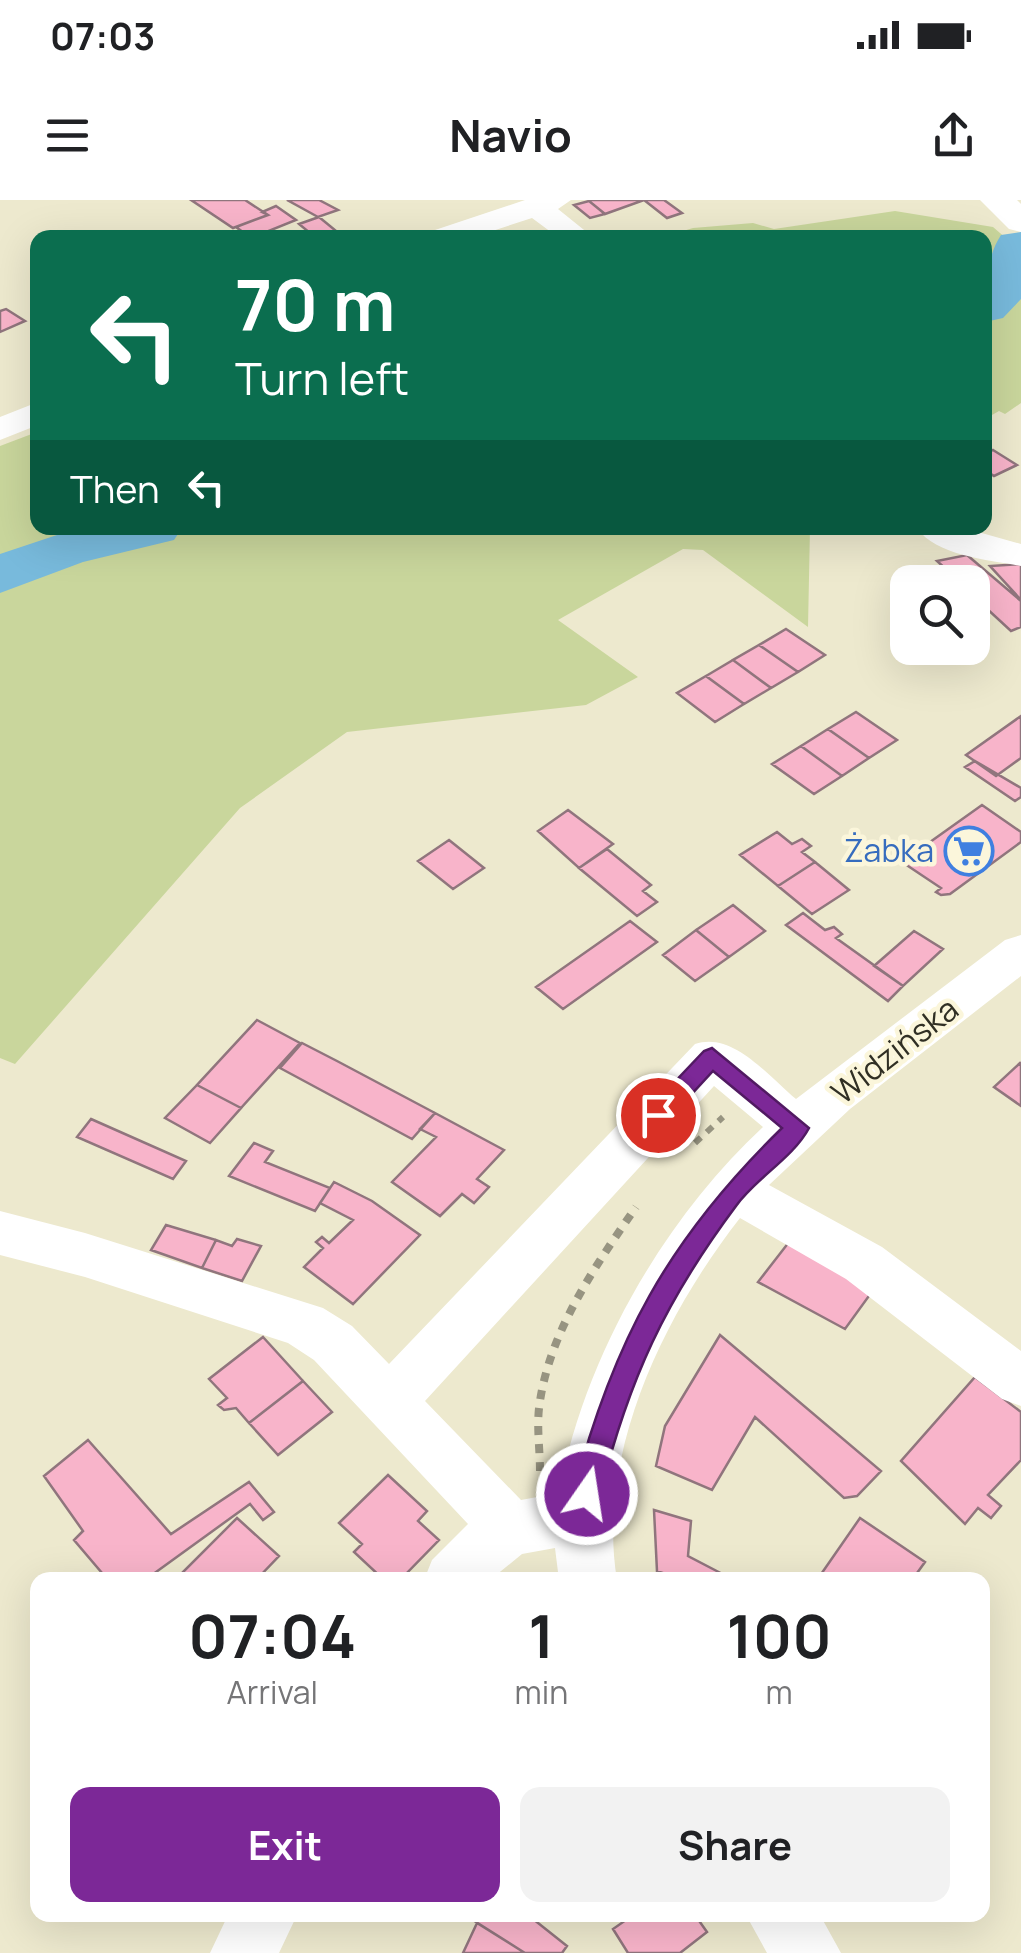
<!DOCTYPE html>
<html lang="en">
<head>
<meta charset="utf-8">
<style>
  :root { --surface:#fff; --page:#f2f2f2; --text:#202124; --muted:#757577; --accent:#7c2897 }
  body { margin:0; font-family:Manrope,sans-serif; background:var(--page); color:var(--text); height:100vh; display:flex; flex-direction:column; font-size:38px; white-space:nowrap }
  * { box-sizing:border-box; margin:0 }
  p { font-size:32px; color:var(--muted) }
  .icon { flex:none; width:55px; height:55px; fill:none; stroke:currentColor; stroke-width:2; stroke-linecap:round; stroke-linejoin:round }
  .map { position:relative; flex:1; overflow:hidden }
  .side { position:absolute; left:30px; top:1372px; width:960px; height:350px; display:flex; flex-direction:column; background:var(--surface); border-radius:20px; box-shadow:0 10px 40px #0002 }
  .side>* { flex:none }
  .hud { position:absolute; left:30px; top:30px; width:962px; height:305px; border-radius:20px; box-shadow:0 10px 40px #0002; background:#0b6e4f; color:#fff; overflow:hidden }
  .controls { position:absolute; left:890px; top:365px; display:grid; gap:20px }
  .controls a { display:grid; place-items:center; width:100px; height:100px; border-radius:20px; background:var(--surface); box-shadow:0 10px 40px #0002; font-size:50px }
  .pin { position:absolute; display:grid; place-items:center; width:85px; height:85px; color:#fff; margin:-42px; border:5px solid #fff; border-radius:50%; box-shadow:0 2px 10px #0007 }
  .me { position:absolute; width:110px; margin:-55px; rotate:13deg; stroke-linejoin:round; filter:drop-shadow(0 0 8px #0008) }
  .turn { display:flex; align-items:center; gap:35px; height:210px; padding:0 40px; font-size:45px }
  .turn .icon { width:130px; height:130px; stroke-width:2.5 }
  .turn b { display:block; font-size:70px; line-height:85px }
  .then { display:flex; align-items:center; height:95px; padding:0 40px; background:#0003; gap:20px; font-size:38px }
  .eta { display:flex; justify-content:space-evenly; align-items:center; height:170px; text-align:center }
  .eta b { font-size:60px; font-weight:700; line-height:70px }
  .button { display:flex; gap:20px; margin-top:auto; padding:20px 40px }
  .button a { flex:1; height:115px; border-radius:20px; background:var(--accent); color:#fff; font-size:40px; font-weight:700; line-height:115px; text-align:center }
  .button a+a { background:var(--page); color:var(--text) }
  .status { display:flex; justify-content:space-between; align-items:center; height:70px; padding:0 50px; background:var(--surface); direction:ltr }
  .status svg { height:28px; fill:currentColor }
  header { display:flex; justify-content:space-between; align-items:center; height:130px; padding:0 40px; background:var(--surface); font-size:45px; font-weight:700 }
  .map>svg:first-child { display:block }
  .green { fill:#c9d69c }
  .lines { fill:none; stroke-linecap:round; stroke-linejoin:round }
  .river { fill:#78badc; fill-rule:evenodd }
  .building { fill:#f8b4ca; stroke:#90757d; stroke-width:2.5 }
  .path-far1 { stroke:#979481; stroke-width:6; stroke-dasharray:8 8; stroke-linecap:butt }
  .path { stroke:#979481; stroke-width:8; stroke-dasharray:9 9; stroke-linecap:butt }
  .minor { fill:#fff; fill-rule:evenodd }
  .major { fill:#fff; fill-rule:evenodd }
  .route { fill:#7c2897; stroke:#511a62; stroke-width:2.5 }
  .labels { text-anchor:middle; stroke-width:9; stroke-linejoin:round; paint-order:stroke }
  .shop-label { font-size:32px; fill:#366cbe; stroke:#fbf6db; text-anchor:end }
  .street-label { font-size:32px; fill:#302f24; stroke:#fbf6db }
</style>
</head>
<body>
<div class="status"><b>07:03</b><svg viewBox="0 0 49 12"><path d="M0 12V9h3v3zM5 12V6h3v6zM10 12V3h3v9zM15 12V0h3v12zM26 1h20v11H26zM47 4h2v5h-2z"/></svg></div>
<header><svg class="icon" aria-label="menu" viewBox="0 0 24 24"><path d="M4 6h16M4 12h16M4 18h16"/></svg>Navio<svg class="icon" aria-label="share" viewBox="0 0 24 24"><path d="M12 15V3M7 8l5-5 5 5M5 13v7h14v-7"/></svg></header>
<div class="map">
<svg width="1021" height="1753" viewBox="0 0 1021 1753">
  <rect width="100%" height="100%" fill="#ede9ce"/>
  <path class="green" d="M895 11 993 27 1021 51V203L1005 214 999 211 985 219V38L663 37 693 28 753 23 774 29Z
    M37 232 38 328H810L808 427 703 350 683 349 558 420 638 477 586 505 347 532 240 608 15 864 0 858V246Z"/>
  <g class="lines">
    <path class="river" d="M1021 32V99L1003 118 985 122C985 93 985 59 1001 35Z
      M78 328H182L174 340 83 362 0 393V354Z"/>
  </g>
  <path class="building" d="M191 0H245L268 15 233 28Z
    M287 0H319L338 10 318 17Z
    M644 0 605 14 589 1 591 0Z
    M644 0H664L682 13 667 18Z
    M589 1 605 14 590 18 574 5Z
    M276 6 296 20 251 38 236 27 268 15 262 12Z
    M319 17 341 35 316 38 299 24Z
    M6 109 25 121 0 132V111Z
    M993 250 1017 265 994 276 985 270V254Z
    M967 355 1021 401V427L1011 431 972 395V382H960L937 361Z
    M1020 364 1021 365V400L990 366Z
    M786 429 825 455 798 472 759 445Z
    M759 445 798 472 771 488 733 460Z
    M733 460 771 488 744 504 706 476Z
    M706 476 744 504 715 522 677 493Z
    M856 512 897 540 869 558 828 529Z
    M1021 516V558L996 576 966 555Z
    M828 529 869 558 842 576 801 546Z
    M801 546 842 576 814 594 772 564Z
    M975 561 1021 588V597L1015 601 965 567Z
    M982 605 1021 632V642L950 694 941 695 936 692 941 688 902 662Z
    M568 610 613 644 579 668 538 631Z
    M777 632 792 644 802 639 811 646 802 652 815 662 778 686 740 655Z
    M449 640 484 668 453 689 418 661Z
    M607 649 651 685 643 691 657 702 637 716 579 668Z
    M815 662 849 690 812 714 778 686Z
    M733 705 765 731 729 757 696 730Z
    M803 713 825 730 834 727 842 734 836 738 903 786 888 801 786 725Z
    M630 721 657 742 563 809 536 787Z
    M696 730 729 757 695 781 663 755Z
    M914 731 943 749 903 786 874 766Z
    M257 820 300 843 241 908 197 885Z
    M302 843 337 861 435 913 412 939 280 868Z
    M1020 863 1021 864V906L994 887Z
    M197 885 241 908 210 943 165 918Z
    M435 913 504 950 477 979 489 987 474 1003 462 994 440 1016 392 982 436 937 420 929Z
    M91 919 186 961 173 979 77 937Z
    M254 943 273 951 265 962 330 988 315 1011 229 976Z
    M334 982 372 1001 420 1035 353 1104 304 1067 323 1048 316 1042 322 1037 329 1043 353 1020 320 1003Z
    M166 1025 216 1040 202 1068 151 1050Z
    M237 1039 261 1046 242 1081 202 1068 216 1040 232 1046Z
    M789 1042 874 1089 845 1129 758 1082Z
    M720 1135 881 1271 857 1296 844 1298 755 1217 712 1290 656 1266 665 1226Z
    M263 1137 303 1181 249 1223 236 1208 224 1210 218 1205 227 1198 209 1179Z
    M975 1177 1021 1212V1260L988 1295 1001 1306 991 1318 978 1308 965 1324 901 1261Z
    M303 1181 332 1212 278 1255 249 1223Z
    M88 1240 171 1334 249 1282 274 1312 263 1320 250 1304 145 1380H108L74 1340 83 1331 44 1276Z
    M388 1275 427 1311 418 1321 439 1340 400 1380H384L354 1352 362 1344 339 1323Z
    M654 1310 691 1321 688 1356 734 1380H682L657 1371Z
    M237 1318 279 1356 256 1380H175Z
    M860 1318 925 1362 912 1380H817Z
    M465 1715H528L567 1746 562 1753H525Z
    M623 1715H695L707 1732 680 1753H628L613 1729 626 1720Z
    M477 1723 525 1753H463Z"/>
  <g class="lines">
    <path class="path-far1" d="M695 943 723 917"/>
    <path class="path" d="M540 1271C540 1248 536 1224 540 1201 551 1129 596 1065 636 1007"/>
    <path class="minor" d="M571 0 558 9 594 38H559L532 18 471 38H425L429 32 525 0Z
      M38 202V225L0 240V217Z
      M917 328H964L1021 344V366C990 360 936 356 917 328Z
      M1021 735V776L850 909 769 985 882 1047 1021 1151V1206L1002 1199 846 1079 740 1018C664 1115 596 1254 617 1380H559L555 1348 522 1354 490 1380H424L432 1360 468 1324 314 1160 288 1143 85 1077 0 1055V1011L85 1033 323 1108 352 1126 389 1164 695 844C733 831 768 876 796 899L1005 740ZM714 886 763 927C663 1020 584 1158 559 1293L521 1300 425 1201Z
      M228 1715H297L279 1753H210Z
      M746 1715H820L841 1753H767Z"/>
    <path class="major" d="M980 0H1017L1021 4V32L1009 29Z"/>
  </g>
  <path class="route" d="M712 848 809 928C793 958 756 978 736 1006 665 1101 629 1179 600 1294L596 1303 587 1307 577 1303 573 1294C613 1141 668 1039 782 928L713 871 667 921H650V908L704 851Z"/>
  <defs>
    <g id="supermarket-ring" transform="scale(2.5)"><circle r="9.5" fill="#fbf6db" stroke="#3f7fe0" stroke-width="1.5"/><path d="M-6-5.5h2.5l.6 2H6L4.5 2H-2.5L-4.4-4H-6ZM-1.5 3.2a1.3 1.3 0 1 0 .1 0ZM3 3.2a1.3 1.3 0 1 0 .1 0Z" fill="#3f7fe0"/></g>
  </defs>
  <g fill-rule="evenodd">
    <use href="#supermarket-ring" x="969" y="651"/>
  </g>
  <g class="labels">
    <g class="shop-label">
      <text x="934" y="662">Żabka</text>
    </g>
    <g class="street-label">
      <text transform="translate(895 851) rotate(-38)" y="11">Widzińska</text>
    </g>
  </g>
</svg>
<div class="controls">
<a><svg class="icon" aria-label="search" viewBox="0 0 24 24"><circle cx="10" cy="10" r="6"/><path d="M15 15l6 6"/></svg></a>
</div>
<div class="pin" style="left:658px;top:915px;background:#d93025"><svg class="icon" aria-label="arrive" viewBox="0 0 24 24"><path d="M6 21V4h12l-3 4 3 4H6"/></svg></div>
<svg class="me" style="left:587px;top:1294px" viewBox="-20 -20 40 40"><circle r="17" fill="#7c2897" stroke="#fff" stroke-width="3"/><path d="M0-11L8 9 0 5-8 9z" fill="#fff"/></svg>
<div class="hud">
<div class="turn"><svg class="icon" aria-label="left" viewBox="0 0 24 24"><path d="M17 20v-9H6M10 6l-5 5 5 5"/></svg><div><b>70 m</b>Turn left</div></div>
<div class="then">Then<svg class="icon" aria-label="left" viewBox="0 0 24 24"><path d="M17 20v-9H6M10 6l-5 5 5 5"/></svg></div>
</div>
<section class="side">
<div class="eta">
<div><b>07:04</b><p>Arrival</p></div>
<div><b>1</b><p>min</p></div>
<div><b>100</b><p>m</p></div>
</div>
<div class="button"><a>Exit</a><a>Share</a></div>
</section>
</div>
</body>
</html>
